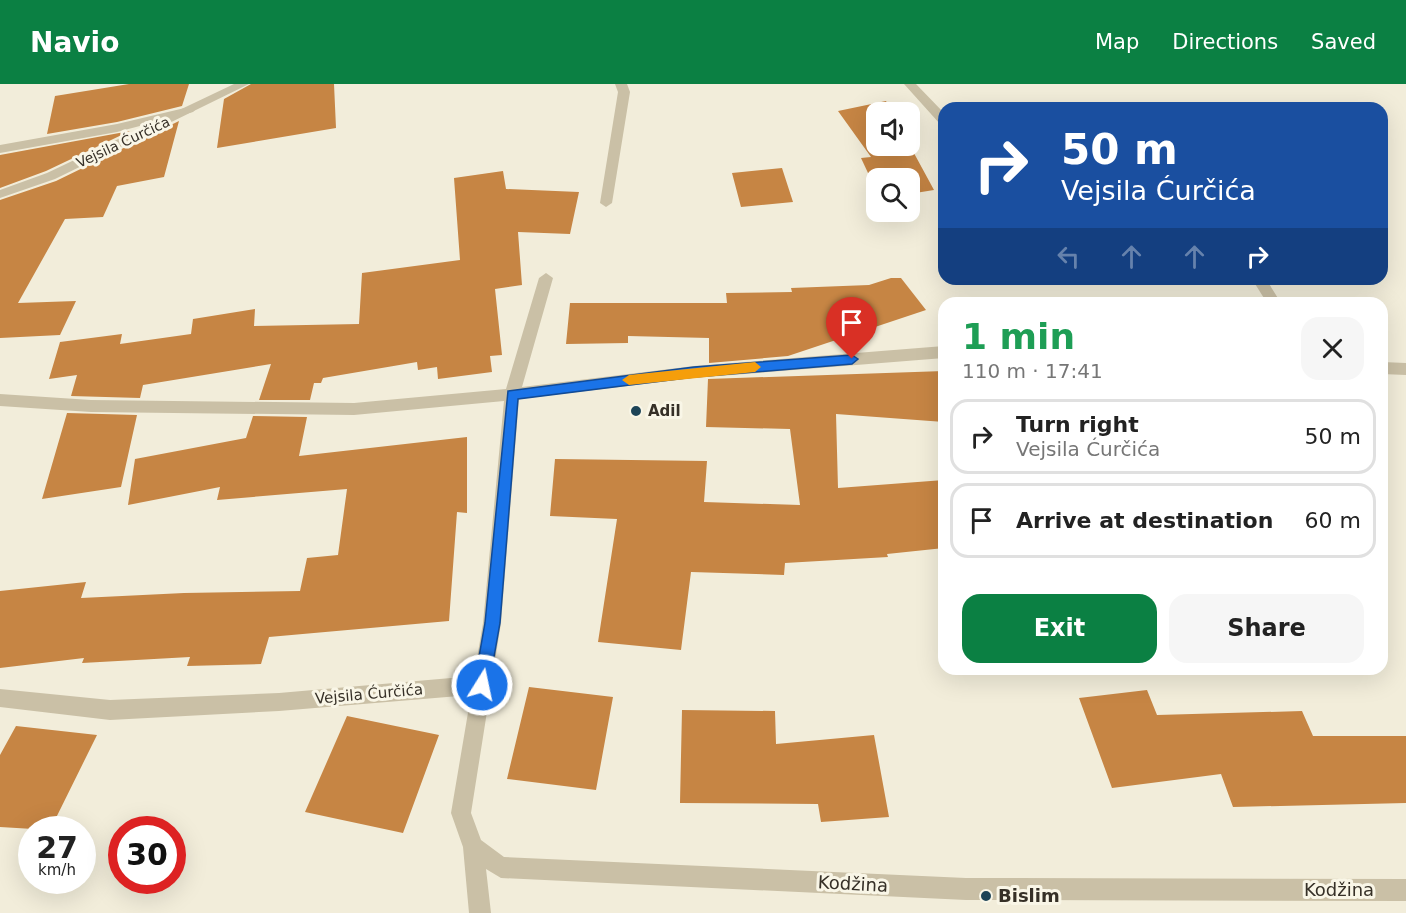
<!DOCTYPE html>
<html lang="en">
<head>
<meta charset="utf-8">
<style>
  :root { --surface:#fff; --page:#f6f6f6; --text:#222; --muted:#767676; --line:#e0e0e0; --accent:#0b8043 }
  body { margin:0; font-family:"DejaVu Sans",sans-serif; background:var(--page); color:var(--text); height:100vh; display:flex; flex-direction:column; font-size:22px; white-space:nowrap }
  * { box-sizing:border-box; margin:0 }
  p { font-size:20px; color:var(--muted) }
  .icon { flex:none; width:33px; height:33px; fill:none; stroke:currentColor; stroke-width:2; stroke-linecap:round; stroke-linejoin:round }
  .map { position:relative; flex:1; overflow:hidden }
  .sheet { position:absolute; left:938px; top:213px; width:450px; height:378px; display:flex; flex-direction:column; background:var(--surface); border-radius:18px; box-shadow:0 6px 24px #0002 }
  .sheet>* { flex:none }
  .guide { position:absolute; left:938px; top:18px; width:450px; height:183px; border-radius:18px; box-shadow:0 6px 24px #0002; background:#1a4fa0; color:#fff; overflow:hidden }
  .controls { position:absolute; left:866px; top:18px; display:grid; gap:12px }
  .controls a { display:grid; place-items:center; width:54px; height:54px; border-radius:12px; background:var(--surface); box-shadow:0 6px 24px #0002; font-size:30px }
  .speed { position:absolute; left:18px; top:732px; display:flex; gap:12px; font-size:30px; font-weight:700; text-align:center }
  .speed>* { display:grid; place-content:center; width:78px; height:78px; border-radius:50%; background:var(--surface); box-shadow:0 6px 24px #0002; line-height:1 }
  .speed small { font-size:15px; font-weight:400 }
  .speed .limit { border:9px solid #d22; background:#fff; color:#111 }
  .pin { position:absolute; display:grid; place-items:center; width:51px; height:51px; color:#fff; margin:-62px -26px; border-radius:50% 50% 50% 0; rotate:-45deg; box-shadow:0 0 6px #0007 }
  .pin .icon { rotate:45deg }
  .me { position:absolute; width:66px; margin:-33px; rotate:10deg; stroke-linejoin:round; filter:drop-shadow(0 0 4px #0008) }
  .turn { display:flex; align-items:center; gap:21px; height:126px; padding:0 24px; font-size:27px }
  .turn .icon { width:78px; height:78px; stroke-width:2.5 }
  .turn b { display:block; font-size:42px; line-height:51px }
  .lanes { display:flex; align-items:center; height:57px; padding:0 24px; background:#0003; justify-content:center; gap:30px; direction:ltr }
  .lanes .off { opacity:.35 }
  .round { display:grid; place-items:center; flex:none; width:63px; height:63px; border-radius:18px; background:var(--page) }
  .overview { display:flex; align-items:center; justify-content:space-between; height:102px; padding:0 24px }
  h1 { font-size:36px; font-weight:700; line-height:45px; color:#1e9e55 }
  .action { display:flex; gap:12px; margin-top:auto; padding:12px 24px }
  .action a { flex:1; height:69px; border-radius:18px; background:var(--accent); color:#fff; font-size:24px; font-weight:700; line-height:69px; text-align:center }
  .action a+a { background:var(--page); color:var(--text) }
  ul { padding:0; list-style:none }
  li { display:flex; align-items:center; gap:18px; height:75px; margin:0 12px 9px; padding:0 12px; border:3px solid var(--line); border-radius:18px }
  li div { flex:1 }
  li b { display:block; font-size:22px }
  li em { font-style:normal }
  header { display:flex; align-items:center; gap:36px; box-sizing:border-box; height:84px; padding:0 30px; background:var(--accent); color:#fff }
  header strong { font-size:28px }
  nav { display:flex; gap:33px; margin-inline-start:auto; font-size:21px }
  .map>svg:first-child { display:block }
  .building { fill:#c68544 }
  .lines { fill:none; stroke-linecap:round; stroke-linejoin:round }
  .service { fill:#cac0a6; fill-rule:evenodd }
  .minor { fill:#cac0a6; fill-rule:evenodd }
  .route { fill:#1a73e8; stroke:#114b97; stroke-width:1.5 }
  .slow { fill:#f59e0b }
  .poi-dot { fill:#1d4457; stroke:#f9f6e7; stroke-width:2 }
  .labels { text-anchor:middle; stroke-width:6; stroke-linejoin:round; paint-order:stroke }
  .far-street-label { font-size:14px; fill:#363027; stroke:#f9f6e7 }
  .poi-label { font-size:15px; font-weight:bold; fill:#363027; stroke:#f9f6e7; text-anchor:start }
  .street-label { font-size:15px; fill:#363027; stroke:#f9f6e7 }
  .near-street-label { font-size:18px; fill:#363027; stroke:#f9f6e7 }
  .near-poi-label { font-size:18px; font-weight:bold; fill:#363027; stroke:#f9f6e7; text-anchor:start }
</style>
</head>
<body>
<header>
<strong>Navio</strong>
<nav><a>Map</a><a>Directions</a><a>Saved</a></nav>
</header>
<div class="map">
<svg width="1406" height="829" viewBox="0 0 1406 829">
  <rect width="100%" height="100%" fill="#f2edda"/>
  <path class="building" d="M129 0H189L182 22 117 38 47 50 55 12Z
    M251 0H334L336 44 217 64 224 15Z
    M886 17 892 28H876V62L909 60 934 106 909 110V94H876V106L861 74 871 73 838 27Z
    M179 37 164 93 117 102 103 133 65 135 18 219 76 217 60 251 0 254V116L56 97Z
    M130 47 46 87 0 104V71Z
    M782 84 793 118 741 123 732 89Z
    M503 87 506 105 579 108 570 150 518 148 522 201 495 205 502 271 490 272 492 288 438 295 437 283 418 286 417 278 323 294 321 299H314L310 316H259L271 280 143 301 140 314 71 312 77 291 49 295 60 258 122 250 120 260 191 250 193 235 255 225 254 242 359 240 362 189 460 176 454 94Z
    M891 194H901L926 226 788 272 709 279V254L628 252V259L566 260 570 219H727L726 209 792 208 791 204 869 201Z
    M944 287V338L836 330 838 404 944 396V464L887 470 888 473 785 479 784 491 691 488 681 566 598 558 617 435 550 432 555 375 707 377 704 418 800 421 790 345 706 343 708 295Z
    M67 329 137 331 121 403 42 415Z
    M253 332 307 333 299 372 467 353V429L457 428 449 537 269 553 261 580 187 582 190 573 82 579 84 574 0 584V507L86 498 81 514 184 509 300 507 307 474 338 471 347 405 217 416 220 403 128 421 135 375 246 354Z
    M529 603 613 613 596 706 507 695Z
    M1147 606 1157 631 1302 627 1313 652H1406V719L1233 723 1221 690 1112 704 1079 614Z
    M682 626 775 627 776 660 874 651 889 733 821 738 818 720 680 719Z
    M347 632 439 651 403 749 305 728Z
    M16 642 97 651 50 746 0 743V671Z"/>
  <g class="lines">
    <path class="service" d="M189 23 195 26 193 28 117 48 0 69V61L117 40Z"/>
    <path class="minor" d="M234 0H249L55 95 0 114V106L47 89Z
      M615 0H627L630 8 612 119 606 123 600 119 618 8Z
      M904 0H916L944 29V40H940Z
      M546 189 553 194 522 303 694 282 944 262V274L694 294 519 315 501 539 471 729 481 756 504 773 966 794 1406 795V817L966 816 501 794 486 785 491 829H469L463 763 451 729 471 611 279 627 110 636 0 623V605L110 616 279 609 474 592 483 539 504 317 354 331 91 328 0 322V310L91 316 354 319 506 305 539 194Z
      M1252 195H1266L1281 219H1267Z
      M1382 278 1406 279V291L1382 290Z"/>
  </g>
  <path class="route" d="M852 271 858 275 852 280 694 293 518 315 500 539 489 601 487 606 482 608 476 606 474 601 485 539 508 307 694 283Z"/>
  <path class="slow" d="M755 278 761 283 755 288 629 301 622 296 629 291Z"/>
  <g class="poi-dot">
    <circle cx="636" cy="327" r="6"/>
    <circle cx="986" cy="812" r="6"/>
  </g>
  <g class="labels">
    <g class="far-street-label">
      <text transform="translate(123 58) rotate(-25)" y="5">Vejsila Ćurčića</text>
    </g>
    <g class="poi-label">
      <text x="648" y="332">Adil</text>
    </g>
    <g class="street-label">
      <text transform="translate(369 610) rotate(-5)" y="5">Vejsila Ćurčića</text>
    </g>
    <g class="near-street-label">
      <text transform="translate(853 800) rotate(3)" y="6">Kodžina</text>
      <text x="1339" y="812">Kodžina</text>
    </g>
    <g class="near-poi-label">
      <text x="998" y="818">Bislim</text>
    </g>
  </g>
</svg>
<div class="controls">
<a><svg class="icon" aria-label="sound" viewBox="0 0 24 24"><path d="M4 9h4l5-4v14l-5-4H4zM17 9q2 3 0 6"/></svg></a>
<a><svg class="icon" aria-label="search" viewBox="0 0 24 24"><circle cx="10" cy="10" r="6"/><path d="M15 15l6 6"/></svg></a>
</div>
<div class="speed"><div>27<small>km/h</small></div><div class="limit">30</div></div>
<div class="pin" style="left:852px;top:275px;background:#d93025"><svg class="icon" aria-label="arrive" viewBox="0 0 24 24"><path d="M6 21V4h12l-3 4 3 4H6"/></svg></div>
<svg class="me" style="left:482px;top:601px" viewBox="-20 -20 40 40"><circle r="17" fill="#1a73e8" stroke="#fff" stroke-width="3"/><path d="M0-11L8 9 0 5-8 9z" fill="#fff"/></svg>
<div class="guide">
<div class="turn"><svg class="icon" aria-label="right" viewBox="0 0 24 24"><path d="M7 20v-9h11M14 6l5 5-5 5"/></svg><div><b>50 m</b>Vejsila Ćurčića</div></div>
<div class="lanes"><svg class="icon off" aria-label="left" viewBox="0 0 24 24"><path d="M17 20v-9H6M10 6l-5 5 5 5"/></svg><svg class="icon off" aria-label="ahead" viewBox="0 0 24 24"><path d="M12 20V5M6 11l6-6 6 6"/></svg><svg class="icon off" aria-label="ahead" viewBox="0 0 24 24"><path d="M12 20V5M6 11l6-6 6 6"/></svg><svg class="icon" aria-label="right" viewBox="0 0 24 24"><path d="M7 20v-9h11M14 6l5 5-5 5"/></svg></div>
</div>
<section class="sheet">
<div class="overview"><div><h1>1 min</h1><p>110 m · 17:41</p></div><a class="round"><svg class="icon" aria-label="close" viewBox="0 0 24 24"><path d="M6 6l12 12M18 6L6 18"/></svg></a></div>
<ul>
<li><svg class="icon" aria-label="right" viewBox="0 0 24 24"><path d="M7 20v-9h11M14 6l5 5-5 5"/></svg><div><b>Turn right</b><p>Vejsila Ćurčića</p></div><em>50 m</em></li>
<li><svg class="icon" aria-label="arrive" viewBox="0 0 24 24"><path d="M6 21V4h12l-3 4 3 4H6"/></svg><div><b>Arrive at destination</b></div><em>60 m</em></li>
</ul>
<div class="action"><a>Exit</a><a>Share</a></div>
</section>
</div>
</body>
</html>
